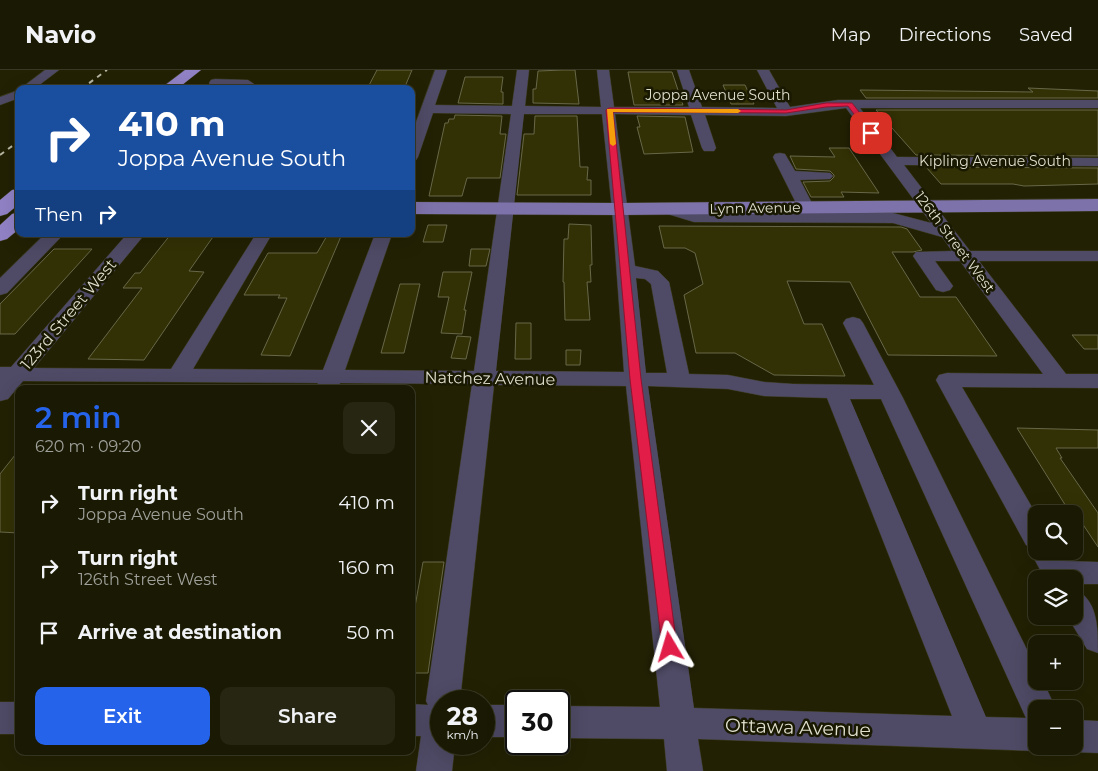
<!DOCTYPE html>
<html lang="en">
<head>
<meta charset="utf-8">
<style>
  :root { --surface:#1a1903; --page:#272612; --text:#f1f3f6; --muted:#9fa09a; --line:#383825; --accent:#2563eb }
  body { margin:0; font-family:Montserrat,sans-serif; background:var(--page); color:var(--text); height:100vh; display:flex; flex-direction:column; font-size:19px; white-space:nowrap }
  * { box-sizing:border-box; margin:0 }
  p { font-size:16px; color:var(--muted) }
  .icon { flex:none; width:28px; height:28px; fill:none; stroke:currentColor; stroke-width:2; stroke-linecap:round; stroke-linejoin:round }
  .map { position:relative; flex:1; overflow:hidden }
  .drawer { position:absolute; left:15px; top:315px; width:400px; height:370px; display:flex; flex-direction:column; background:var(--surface); border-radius:10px; box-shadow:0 5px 20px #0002,0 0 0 1px var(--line) }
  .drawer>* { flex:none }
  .guide { position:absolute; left:15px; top:15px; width:400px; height:152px; border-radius:10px; box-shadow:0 5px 20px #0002,0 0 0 1px var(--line); background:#1a4fa0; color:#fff; overflow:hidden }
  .controls { position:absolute; left:1028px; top:435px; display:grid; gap:10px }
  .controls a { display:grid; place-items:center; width:55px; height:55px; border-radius:10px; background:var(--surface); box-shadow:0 5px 20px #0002,0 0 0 1px var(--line); font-size:25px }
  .speed { position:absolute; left:430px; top:620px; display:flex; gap:10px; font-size:25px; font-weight:700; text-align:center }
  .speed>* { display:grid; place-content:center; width:65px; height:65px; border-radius:50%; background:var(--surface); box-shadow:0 5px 20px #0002,0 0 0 1px var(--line); line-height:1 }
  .speed small { font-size:12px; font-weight:400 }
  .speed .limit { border:2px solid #111; border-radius:8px; background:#fff; color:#111 }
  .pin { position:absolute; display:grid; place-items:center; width:42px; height:42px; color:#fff; margin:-21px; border-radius:10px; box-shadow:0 2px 8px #0006 }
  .me { position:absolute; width:55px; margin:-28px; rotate:353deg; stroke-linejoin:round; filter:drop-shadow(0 0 4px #0008) }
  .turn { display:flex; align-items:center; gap:18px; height:105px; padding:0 20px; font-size:22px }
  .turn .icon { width:65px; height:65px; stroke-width:2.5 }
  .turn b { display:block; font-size:35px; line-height:42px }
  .then { display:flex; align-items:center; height:48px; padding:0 20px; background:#0003; gap:10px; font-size:19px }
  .round { display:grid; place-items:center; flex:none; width:52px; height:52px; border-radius:10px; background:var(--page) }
  .overview { display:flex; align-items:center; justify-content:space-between; height:85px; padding:0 20px }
  h1 { font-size:30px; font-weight:600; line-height:38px; color:var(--accent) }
  .action { display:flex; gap:10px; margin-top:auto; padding:10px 20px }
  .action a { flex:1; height:58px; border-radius:10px; background:var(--accent); color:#fff; font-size:20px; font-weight:600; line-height:58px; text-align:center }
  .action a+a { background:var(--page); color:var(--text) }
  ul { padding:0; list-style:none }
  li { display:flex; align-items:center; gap:15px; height:65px; padding:0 20px }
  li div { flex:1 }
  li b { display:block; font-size:19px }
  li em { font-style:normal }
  header { display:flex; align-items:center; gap:30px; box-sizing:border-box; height:70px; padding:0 25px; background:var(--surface); border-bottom:1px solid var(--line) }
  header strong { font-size:24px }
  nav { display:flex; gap:28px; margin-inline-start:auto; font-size:18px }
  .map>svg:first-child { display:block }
  .building { fill:#323105; stroke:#686849 }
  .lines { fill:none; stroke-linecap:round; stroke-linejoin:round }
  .minor-casing { stroke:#3c3c20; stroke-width:1 }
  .major-casing { stroke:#3c3c20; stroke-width:1 }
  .highway-casing { stroke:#3c3c20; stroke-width:1 }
  .minor { fill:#4f4a65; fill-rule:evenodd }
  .major { fill:#7e72ab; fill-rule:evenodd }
  .highway { fill:#9182c6; fill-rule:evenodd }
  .rail { stroke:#b6b6a3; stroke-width:2; stroke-dasharray:5 5; stroke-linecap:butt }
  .route { fill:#e11d48; stroke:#92132f }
  .slow { fill:#f59e0b }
  .labels { text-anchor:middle; stroke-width:5; stroke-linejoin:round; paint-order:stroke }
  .far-street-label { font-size:14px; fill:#dfdfce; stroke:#191800 }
  .street-label { font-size:16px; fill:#dfdfce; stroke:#191800 }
  .near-street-label { font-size:19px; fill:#dfdfce; stroke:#191800 }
</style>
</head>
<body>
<header>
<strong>Navio</strong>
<nav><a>Map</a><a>Directions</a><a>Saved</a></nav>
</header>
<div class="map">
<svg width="1098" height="701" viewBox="0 0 1098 701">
  <rect width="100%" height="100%" fill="#222104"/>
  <path class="building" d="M377 0H412L404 19H367Z
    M563 0H575L579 34 533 33V19H536L538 1Z
    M628 2H672L683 35H634Z
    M465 7H503L501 22H503V34L458 33Z
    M723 15H745L754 34H731Z
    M1028 18 1098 21V28H866L860 20 1033 22Z
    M876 40H1098V86L916 85Z
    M455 45 502 46 500 64H506L500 108H467L462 126H429L445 53H448L449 49H454Z
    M535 46H577L580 97H588L587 110H591V125H517L524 64H534Z
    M637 46 685 47 693 82 644 84 637 57H640Z
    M829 78H849L879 123 841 122 844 127H811L803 112 830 111 834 107V105L830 101 796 99 790 86 835 87Z
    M926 97 1098 98V114L1024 116 1013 114H941Z
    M569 154 591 155 592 195H590L591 212H587L590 250H565L564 212H563L564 169H568Z
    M428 155H447L443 172H423Z
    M659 156 901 157 907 159 922 180 913 182H892L920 227H956L997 286 888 285 850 212 787 211 804 254H822L845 306 774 305 735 283H696L684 225 703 214 695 183 685 178H664Z
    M171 164H215L189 201 204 202 144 290 88 289 142 218H123L135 203H140Z
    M328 164H342L290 286 261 285 287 228H278L280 225H244L268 183H317Z
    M54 179H92L15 264H0V234Z
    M471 179H490L486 196H469Z
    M443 202H472L464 240H466L462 264 441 263 449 227H438Z
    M400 214H420L404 283H381Z
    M516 253H531V289H515Z
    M1072 265H1098V279H1084Z
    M457 266 471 267 466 289 451 288Z
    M566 280H581L580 295H566Z
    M1017 358 1098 360V378H1056L1062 388H1060L1098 443V477L1074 441H1069Z
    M19 380V463L0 462V404Z
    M423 492H444L428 603H411V559Z"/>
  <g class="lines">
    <g class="minor-casing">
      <path id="minor" d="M45 0H59L34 19H20Z
        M435 0H447L435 35 512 36 517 0H529L525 36 601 37 597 0H609L614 37H689L677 0H689L702 37 777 38 757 0H769L790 37 838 30H1098V38H860L897 87 1098 88V96L904 95 970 181H1098V191H979L1066 304H1098V318L962 317 1036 444V481H1059L1064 491 1098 492V514H1074V509H1045L1030 481 1032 477 1026 475 936 310 939 305 947 303 1043 304 960 191H935L953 216 950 220 943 222 936 220 913 186 916 182 952 181 942 167 893 153 694 152 661 142 659 139 661 136 667 134 695 142 893 143 931 153 846 38 786 46 705 45 716 78 714 81H704L702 78 691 45 615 44 635 196 658 201 669 212 689 304 728 305 764 312 793 314 874 315 843 253 846 249 853 247 860 249 863 253 903 328 1036 598V611H1043L1056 639H1036V676H1048L1036 681 698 669 703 701H667L664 669 559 668V636L660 637 626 316 494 315 460 631H441V674H455L452 701H416L421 666H411V634L428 635 426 631 472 314 340 313 338 319H316L318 313 23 311 8 329 0 331V297H11L127 164H145L34 298 171 299 256 164H272L193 299 323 300 375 164H392L345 300 474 301 511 44 433 43 418 87 416 90 411 91V66ZM524 44H602L612 139 624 302 496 301ZM636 208 645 209 651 214 667 303H646ZM648 316 728 319 764 326 827 328 952 646 694 638ZM850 329H881L1026 648 986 647Z
        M215 9 248 10 254 14 251 19 211 16 209 13 211 10Z
        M19 20V28L0 35V27Z
        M780 83 785 84 795 101 830 103 833 106 830 109 800 110 814 137 812 140H800L798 137 773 87 775 84Z
        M45 164H64L7 223 0 225V208Z
        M1074 519C1098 529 1098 558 1098 583L1087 579 1067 546H1074Z
        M0 632H19V664H0Z
        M484 635H516V667H484Z
        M1074 650 1098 651V683L1074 682 1062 677 1074 676Z"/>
    </g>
    <g class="major-casing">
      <path id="major" d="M1098 129V141L620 145 411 144V132L620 133Z"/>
    </g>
    <g class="highway-casing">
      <path id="highway" d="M185 0H201L177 19H160Z
        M19 119V134L7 144 0 146V130L12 120Z
        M19 142V159L7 169 0 171V155L12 144Z"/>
    </g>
    <use href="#minor" class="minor"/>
    <use href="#major" class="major"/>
    <use href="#highway" class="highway"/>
    <path class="rail" d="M81 19 107 0
      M0 85 19 71"/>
  </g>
  <path class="route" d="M852 33 874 61V64H869L848 36 826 37 786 43 613 42 641 309 677 577 675 581 670 583 664 581 662 577 630 309 606 40 609 38 786 40 826 33Z"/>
  <path class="slow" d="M607 39H738L741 41 738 43 613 42 616 74 613 76 610 74Z"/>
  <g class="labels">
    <g class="far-street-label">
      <text x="718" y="30">Joppa Avenue South</text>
      <text x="995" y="96">Kipling Avenue South</text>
      <text transform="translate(755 138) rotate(-1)" y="5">Lynn Avenue</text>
      <text transform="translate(955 172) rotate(53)" y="5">126th Street West</text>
    </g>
    <g class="street-label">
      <text transform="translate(68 244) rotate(-50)" y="6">123rd Street West</text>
      <text transform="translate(490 308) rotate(1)" y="6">Natchez Avenue</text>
    </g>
    <g class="near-street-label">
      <text transform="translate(798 657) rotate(2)" y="7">Ottawa Avenue</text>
    </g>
  </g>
</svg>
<div class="controls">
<a><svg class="icon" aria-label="search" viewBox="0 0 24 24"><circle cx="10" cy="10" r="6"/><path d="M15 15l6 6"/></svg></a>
<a><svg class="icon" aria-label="layers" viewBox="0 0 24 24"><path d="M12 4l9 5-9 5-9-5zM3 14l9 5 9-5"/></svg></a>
<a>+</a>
<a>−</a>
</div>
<div class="speed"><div>28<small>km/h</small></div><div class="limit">30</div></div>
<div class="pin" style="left:871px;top:63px;background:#d93025"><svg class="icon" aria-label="arrive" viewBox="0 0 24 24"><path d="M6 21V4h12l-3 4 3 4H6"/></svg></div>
<svg class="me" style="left:670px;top:577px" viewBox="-20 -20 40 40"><path d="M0-17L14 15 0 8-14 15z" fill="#e11d48" stroke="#fff" stroke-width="4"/></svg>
<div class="guide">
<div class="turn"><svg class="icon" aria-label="right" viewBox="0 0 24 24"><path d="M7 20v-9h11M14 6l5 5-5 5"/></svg><div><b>410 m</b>Joppa Avenue South</div></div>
<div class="then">Then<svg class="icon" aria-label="right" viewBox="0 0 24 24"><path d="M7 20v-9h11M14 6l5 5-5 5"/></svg></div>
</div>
<section class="drawer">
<div class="overview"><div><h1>2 min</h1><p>620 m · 09:20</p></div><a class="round"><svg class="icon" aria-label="close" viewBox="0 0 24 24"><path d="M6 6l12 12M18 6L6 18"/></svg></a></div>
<ul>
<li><svg class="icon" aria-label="right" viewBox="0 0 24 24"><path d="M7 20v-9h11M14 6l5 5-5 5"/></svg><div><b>Turn right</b><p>Joppa Avenue South</p></div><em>410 m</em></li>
<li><svg class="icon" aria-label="right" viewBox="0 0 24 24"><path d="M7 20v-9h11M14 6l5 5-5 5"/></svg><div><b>Turn right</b><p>126th Street West</p></div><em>160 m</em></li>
<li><svg class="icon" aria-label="arrive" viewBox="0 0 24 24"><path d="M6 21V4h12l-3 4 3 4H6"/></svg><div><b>Arrive at destination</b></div><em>50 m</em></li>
</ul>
<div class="action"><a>Exit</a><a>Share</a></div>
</section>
</div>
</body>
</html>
